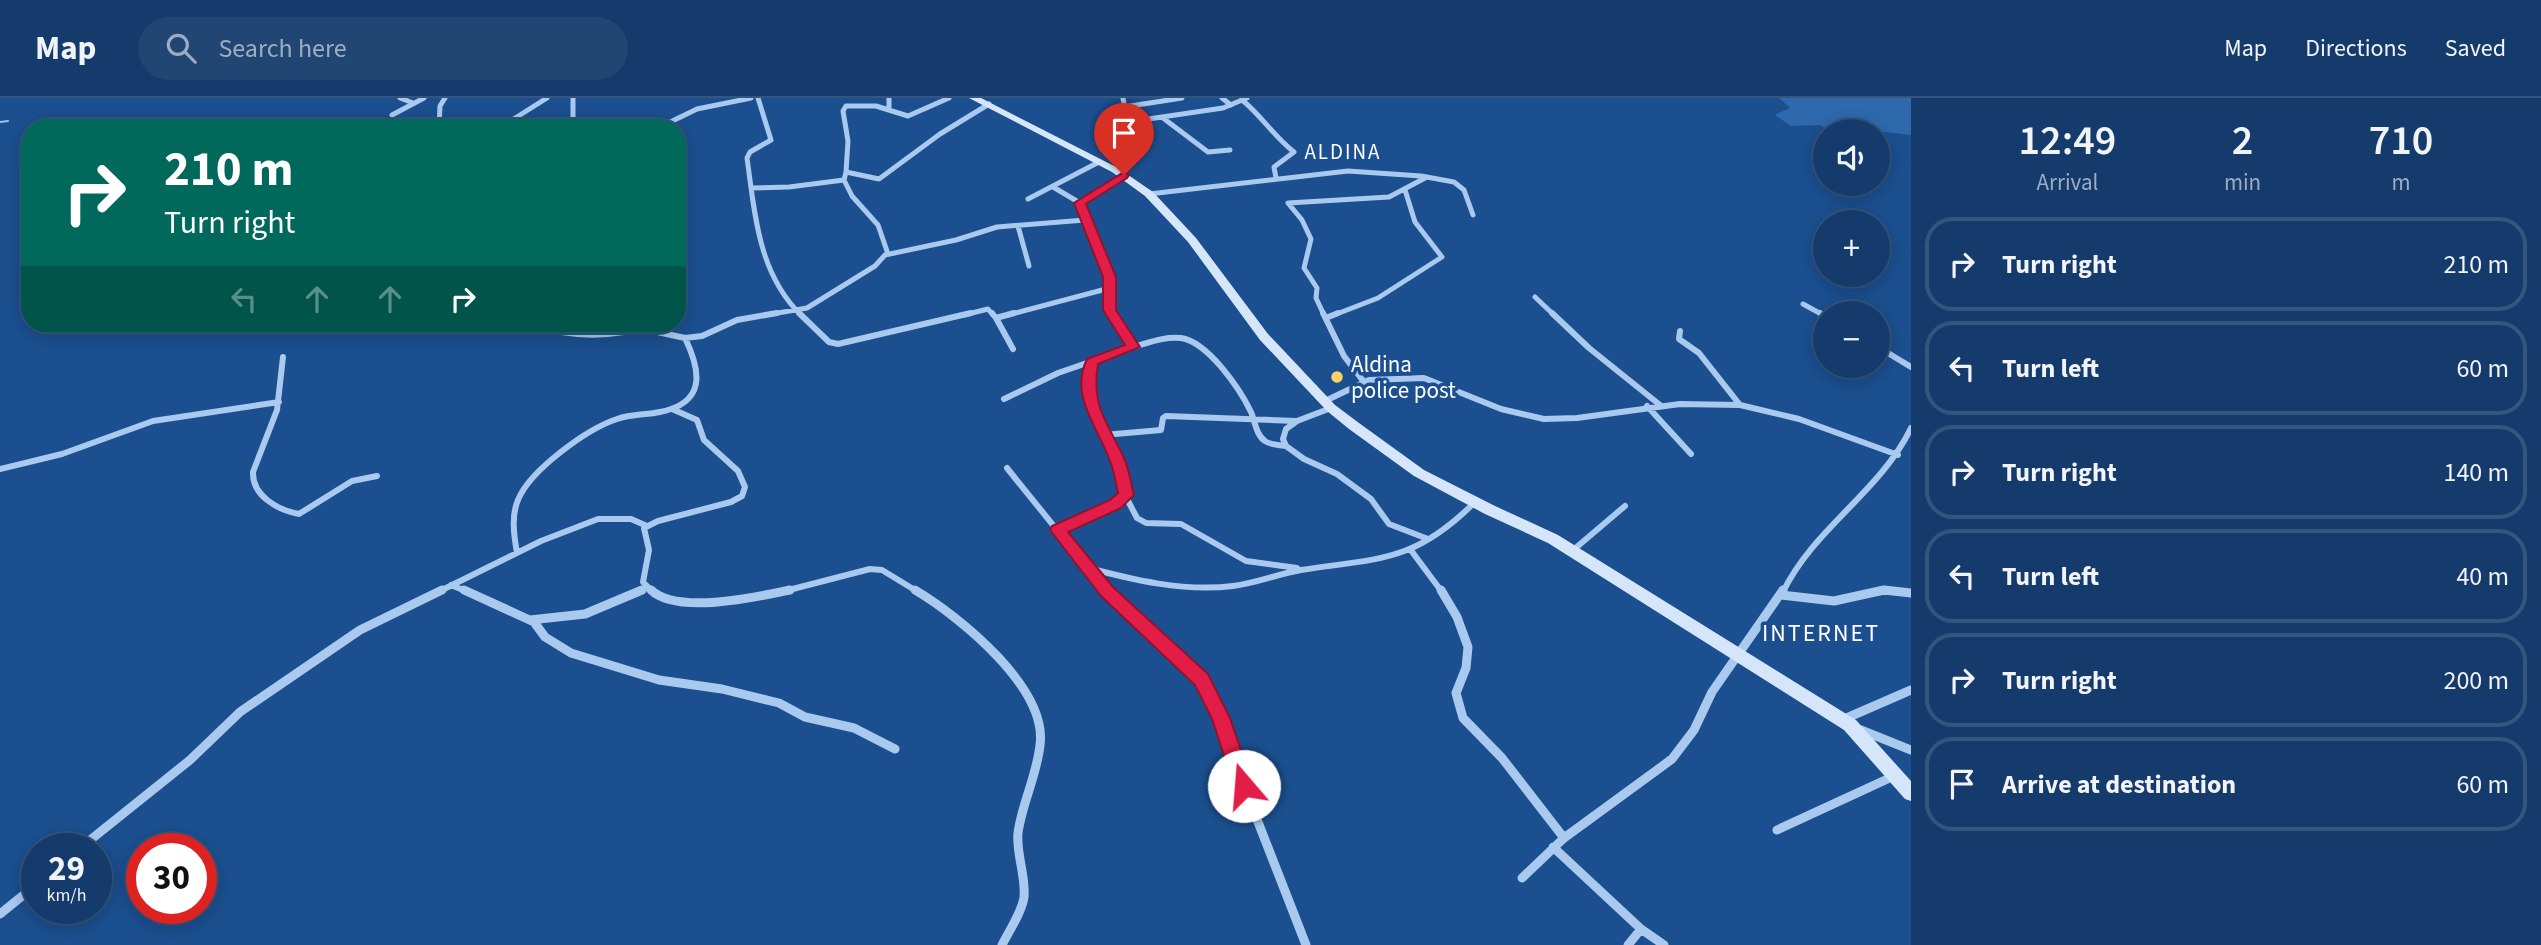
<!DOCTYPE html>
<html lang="en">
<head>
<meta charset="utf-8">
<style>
  :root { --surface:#143b6b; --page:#214673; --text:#f1f3f6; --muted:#9dadc1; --line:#33557e }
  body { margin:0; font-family:"Source Sans 3",sans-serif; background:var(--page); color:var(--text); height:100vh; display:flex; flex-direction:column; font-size:26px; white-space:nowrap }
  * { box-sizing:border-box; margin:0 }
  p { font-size:23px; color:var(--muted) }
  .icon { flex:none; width:38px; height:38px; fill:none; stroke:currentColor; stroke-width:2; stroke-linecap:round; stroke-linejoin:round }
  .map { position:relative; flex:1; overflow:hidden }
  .side { display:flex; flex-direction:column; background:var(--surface); width:630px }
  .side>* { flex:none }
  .guide { position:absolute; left:21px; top:21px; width:665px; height:214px; border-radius:28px; box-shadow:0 4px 18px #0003,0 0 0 2px var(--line); background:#00695c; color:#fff; overflow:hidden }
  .tools { position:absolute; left:1813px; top:21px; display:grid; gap:14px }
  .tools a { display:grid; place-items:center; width:77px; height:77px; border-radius:50%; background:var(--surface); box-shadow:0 4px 18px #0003,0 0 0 2px var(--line); font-size:35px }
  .speed { position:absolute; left:21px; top:735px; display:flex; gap:14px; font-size:35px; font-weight:700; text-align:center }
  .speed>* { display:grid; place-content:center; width:91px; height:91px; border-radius:50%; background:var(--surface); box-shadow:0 4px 18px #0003,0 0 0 2px var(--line); line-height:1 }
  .speed small { font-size:18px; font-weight:400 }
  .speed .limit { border:10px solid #d22; background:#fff; color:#111 }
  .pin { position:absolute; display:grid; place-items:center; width:60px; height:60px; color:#fff; margin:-72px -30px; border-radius:50% 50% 50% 0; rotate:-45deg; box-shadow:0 0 7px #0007 }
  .pin .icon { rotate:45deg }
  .me { position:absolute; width:77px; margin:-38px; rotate:342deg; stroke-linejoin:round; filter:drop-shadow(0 0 5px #0008) }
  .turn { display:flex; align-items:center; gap:24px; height:147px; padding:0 28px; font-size:32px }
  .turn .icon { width:91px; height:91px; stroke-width:2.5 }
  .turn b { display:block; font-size:49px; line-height:60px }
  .lanes { display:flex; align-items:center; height:66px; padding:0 28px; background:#0003; justify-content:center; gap:35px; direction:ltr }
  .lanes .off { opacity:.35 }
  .eta { display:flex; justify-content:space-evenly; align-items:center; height:119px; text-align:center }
  .eta b { font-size:42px; font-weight:600; line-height:49px }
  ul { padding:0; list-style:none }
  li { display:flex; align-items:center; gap:21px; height:94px; margin:0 14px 10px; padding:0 14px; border:4px solid var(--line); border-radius:28px }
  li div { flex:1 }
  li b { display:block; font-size:26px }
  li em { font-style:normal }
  header { display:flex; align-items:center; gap:42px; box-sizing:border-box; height:98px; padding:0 35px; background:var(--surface); border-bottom:2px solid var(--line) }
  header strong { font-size:33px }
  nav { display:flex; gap:38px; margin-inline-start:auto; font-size:24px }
  .search { width:490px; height:63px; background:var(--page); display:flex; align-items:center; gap:18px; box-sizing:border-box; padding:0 24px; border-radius:38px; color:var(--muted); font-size:26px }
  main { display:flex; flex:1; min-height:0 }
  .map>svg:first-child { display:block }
  .green { fill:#2e69ad }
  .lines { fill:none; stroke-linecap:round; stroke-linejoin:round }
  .stream { stroke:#9cc4f0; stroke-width:2 }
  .street-far2 { stroke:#a9c9ee; stroke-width:5 }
  .street-far1 { stroke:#a9c9ee; stroke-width:6 }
  .street { stroke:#a9c9ee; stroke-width:9 }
  .secondary { fill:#d6e6fa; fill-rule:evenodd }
  .route { fill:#e11d48; stroke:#92132f; stroke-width:2 }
  .poi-dot { fill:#ffd166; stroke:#1b4f8f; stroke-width:2.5 }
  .labels { text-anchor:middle; stroke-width:7; stroke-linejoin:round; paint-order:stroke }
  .far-quarter-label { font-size:21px; letter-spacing:2px; fill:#fff; stroke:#1b4f8f }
  .poi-label { font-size:23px; fill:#fff; stroke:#1b4f8f; text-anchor:start }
  .neighbourhood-label { font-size:24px; letter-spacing:2px; fill:#fff; stroke:#1b4f8f }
</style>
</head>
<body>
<header>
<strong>Map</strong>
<div class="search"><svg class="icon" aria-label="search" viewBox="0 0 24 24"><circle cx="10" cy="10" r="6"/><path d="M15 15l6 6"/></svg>Search here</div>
<nav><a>Map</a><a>Directions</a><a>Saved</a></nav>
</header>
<main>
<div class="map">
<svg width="1911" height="847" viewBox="0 0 1911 847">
  <rect width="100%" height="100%" fill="#1b4f8f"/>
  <path class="green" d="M1779 0H1911V37L1878 33H1831L1820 27 1791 28 1775 17 1790 10Z"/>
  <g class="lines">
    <path class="stream" d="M0 24 8 23"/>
    <path class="street-far2" d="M400 0 413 5
      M573 0V19L580 30
      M758 0 771 42 750 54 747 60C755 116 758 175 801 217
      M889 0V11
      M1222 0 1231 7
      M1242 2C1262 18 1274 39 1294 54L1274 69 1276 80
      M1124 9 1182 0
      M392 17 424 0
      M1163 20 1208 54 1230 52
      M1128 24 1223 10 1247 0
      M439 30 440 8 445 0
      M487 30 509 24 547 0
      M599 30 665 24
      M658 30 697 11 751 0
      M1115 72C1136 52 1127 26 1123 0
      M846 74 848 43 843 13 846 8H876L908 18 949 0
      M844 82 852 98 878 127 888 156
      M1053 89 1080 105
      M751 90 789 89 844 82 846 74 879 81 940 36 989 6
      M1149 96 1348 73 1421 78 1454 84 1464 92 1473 117
      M1028 101 1099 64
      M1018 128 1029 168
      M677 174V198
      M1535 199 1554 217
      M1803 206 1823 217
      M766 217 807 210 875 168 885 157 956 142 997 129 1085 122
      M964 217 988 211 993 217
      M1008 217 1110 190
      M1113 217 1110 212 1109 179 1080 105 1124 77
      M1324 217 1316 200 1317 190 1304 170 1311 141 1302 122 1288 105 1389 99 1427 79
      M1334 217 1378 200 1442 159 1415 124 1405 92"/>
    <path class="street-far1" d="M799 215 829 244 838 246 971 215
      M992 215 996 220
      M1323 215 1344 258 1364 284
      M1552 215 1589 250 1660 307
      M1820 215 1825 218
      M1326 220 1338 215
      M528 226C571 240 612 241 655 226
      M621 226 685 240 702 238 737 222 777 215
      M1680 233 1679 241 1699 255 1740 307
      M1133 249C1148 245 1165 238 1181 240 1208 244 1240 291 1251 314 1255 323 1256 337 1265 343 1270 347 1279 347 1286 348
      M1878 249 1911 269
      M1013 251 996 220 1014 215
      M283 259 277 312 253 374C252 398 278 412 299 416L352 383 377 378
      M1004 301 1058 275 1133 249 1112 215
      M1325 303 1369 282 1424 280 1501 311 1544 321 1577 320 1680 306 1740 307 1799 321 1898 357
      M1647 308 1691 356
      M1331 310 1297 323 1286 331 1283 341 1286 348 1304 361 1337 376 1371 401 1389 426 1428 441
      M1104 337 1161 332 1163 320 1166 318 1296 323
      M1007 370 1107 494
      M0 371 62 356 153 323 279 304
      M1126 399 1137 420 1146 425 1181 426 1246 463 1297 470
      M1058 432 1115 406 1127 397C1116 348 1078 317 1092 264
      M1410 451 1442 494
      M1572 453 1625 408
      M517 455C514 438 511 418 518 402 530 372 587 331 617 321 631 316 646 317 660 314 705 305 702 275 685 240
      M1085 469C1133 482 1183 494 1233 488 1256 485 1278 476 1301 472 1379 460 1414 465 1475 404
      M451 487 468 494
      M438 494 541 443 598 421H631L647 428
      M637 494 646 490
      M653 494 643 484 649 452 644 430 658 423 731 404 742 398 745 389 738 373 704 342 697 322 672 311
      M781 494 870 471 882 472 918 494
      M1783 494C1813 431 1880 394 1911 330
      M1876 494H1905"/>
    <path class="street" d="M464 492 534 524 545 539 571 555 659 582 722 591 779 605 805 619 854 630 895 651
      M651 492C677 517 757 499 790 492
      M915 492C959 518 1048 590 1040 647 1037 677 1022 705 1018 735 1016 756 1026 778 1024 799 1022 814 1009 833 1002 847
      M1105 492 1202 582 1221 619 1244 688 1306 847
      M1441 492 1457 519 1468 549 1466 570 1456 595 1463 620 1502 660 1564 740
      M1781 497 1834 503 1884 492 1911 495
      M530 522 585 516 642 492
      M1842 622 1911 592
      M1861 632 1911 652
      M1777 732 1894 678
      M1553 749 1641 831 1664 847
      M79 751 190 662 240 614 360 532 442 492
      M1522 780 1564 740 1672 661 1694 632 1712 594 1783 492
      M0 816 37 786
      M1628 847 1641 831"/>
    <path class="secondary" d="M969 0H981L1118 70 1153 94 1196 140 1268 236 1335 307 1359 325 1424 372 1495 408 1558 437 1856 622 1911 683V703L1905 701 1844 632 1548 445 1485 416 1414 378 1349 331 1327 313 1260 242 1188 144 1145 98 1112 74Z"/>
  </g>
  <path class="route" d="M1124 74 1129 77 1127 80 1086 106 1116 179V212L1140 249 1098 266C1091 309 1107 323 1124 360 1129 371 1131 385 1134 397L1121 410 1068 434 1113 489 1208 576 1230 620 1253 688 1251 694 1244 697 1237 694 1234 688 1212 621 1195 587 1101 498 1050 432 1052 428 1110 402 1118 395C1116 384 1114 373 1110 363 1098 329 1069 298 1087 261L1125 247 1103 212V179L1074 105Z"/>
  <circle class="poi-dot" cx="1337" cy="279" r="7"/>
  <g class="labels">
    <g class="far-quarter-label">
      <text x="1343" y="61">ALDINA</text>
    </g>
    <g class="poi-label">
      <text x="1351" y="274">Aldina<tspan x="1351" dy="26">police post</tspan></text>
    </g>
    <g class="neighbourhood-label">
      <text x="1821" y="543">INTERNET</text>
    </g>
  </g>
</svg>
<div class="tools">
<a><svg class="icon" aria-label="sound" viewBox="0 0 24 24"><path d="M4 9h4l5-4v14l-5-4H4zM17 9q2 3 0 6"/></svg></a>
<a>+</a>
<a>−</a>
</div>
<div class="speed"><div>29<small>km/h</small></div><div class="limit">30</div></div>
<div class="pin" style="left:1124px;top:77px;background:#d93025"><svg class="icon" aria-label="arrive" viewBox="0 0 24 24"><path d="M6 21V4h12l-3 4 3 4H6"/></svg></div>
<svg class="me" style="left:1244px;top:688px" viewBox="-20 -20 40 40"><circle r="19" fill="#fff"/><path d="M0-13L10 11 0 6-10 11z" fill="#e11d48"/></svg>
<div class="guide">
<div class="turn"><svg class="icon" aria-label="right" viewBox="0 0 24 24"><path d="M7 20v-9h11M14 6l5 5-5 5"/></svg><div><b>210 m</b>Turn right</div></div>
<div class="lanes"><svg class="icon off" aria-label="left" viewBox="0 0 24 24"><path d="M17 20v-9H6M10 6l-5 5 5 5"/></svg><svg class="icon off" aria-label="ahead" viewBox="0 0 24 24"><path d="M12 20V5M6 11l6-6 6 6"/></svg><svg class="icon off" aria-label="ahead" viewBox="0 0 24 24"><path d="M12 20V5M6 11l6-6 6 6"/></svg><svg class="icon" aria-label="right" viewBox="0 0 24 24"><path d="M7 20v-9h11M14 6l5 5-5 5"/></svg></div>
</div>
</div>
<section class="side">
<div class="eta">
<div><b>12:49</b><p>Arrival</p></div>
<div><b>2</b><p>min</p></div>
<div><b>710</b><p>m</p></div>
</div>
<ul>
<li><svg class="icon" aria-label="right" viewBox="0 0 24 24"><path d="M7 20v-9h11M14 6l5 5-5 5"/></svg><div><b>Turn right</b></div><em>210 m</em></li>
<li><svg class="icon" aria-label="left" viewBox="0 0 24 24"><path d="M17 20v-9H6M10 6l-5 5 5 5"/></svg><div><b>Turn left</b></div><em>60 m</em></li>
<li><svg class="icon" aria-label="right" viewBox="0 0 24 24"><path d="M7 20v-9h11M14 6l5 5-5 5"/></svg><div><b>Turn right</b></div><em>140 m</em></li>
<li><svg class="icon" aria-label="left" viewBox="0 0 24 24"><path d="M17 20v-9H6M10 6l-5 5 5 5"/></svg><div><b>Turn left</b></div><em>40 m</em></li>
<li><svg class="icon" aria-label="right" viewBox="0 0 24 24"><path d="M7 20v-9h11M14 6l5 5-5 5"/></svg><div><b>Turn right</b></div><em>200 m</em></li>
<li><svg class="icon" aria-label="arrive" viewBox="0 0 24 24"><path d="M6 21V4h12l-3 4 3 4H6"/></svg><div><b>Arrive at destination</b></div><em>60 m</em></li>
</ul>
</section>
</main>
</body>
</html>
